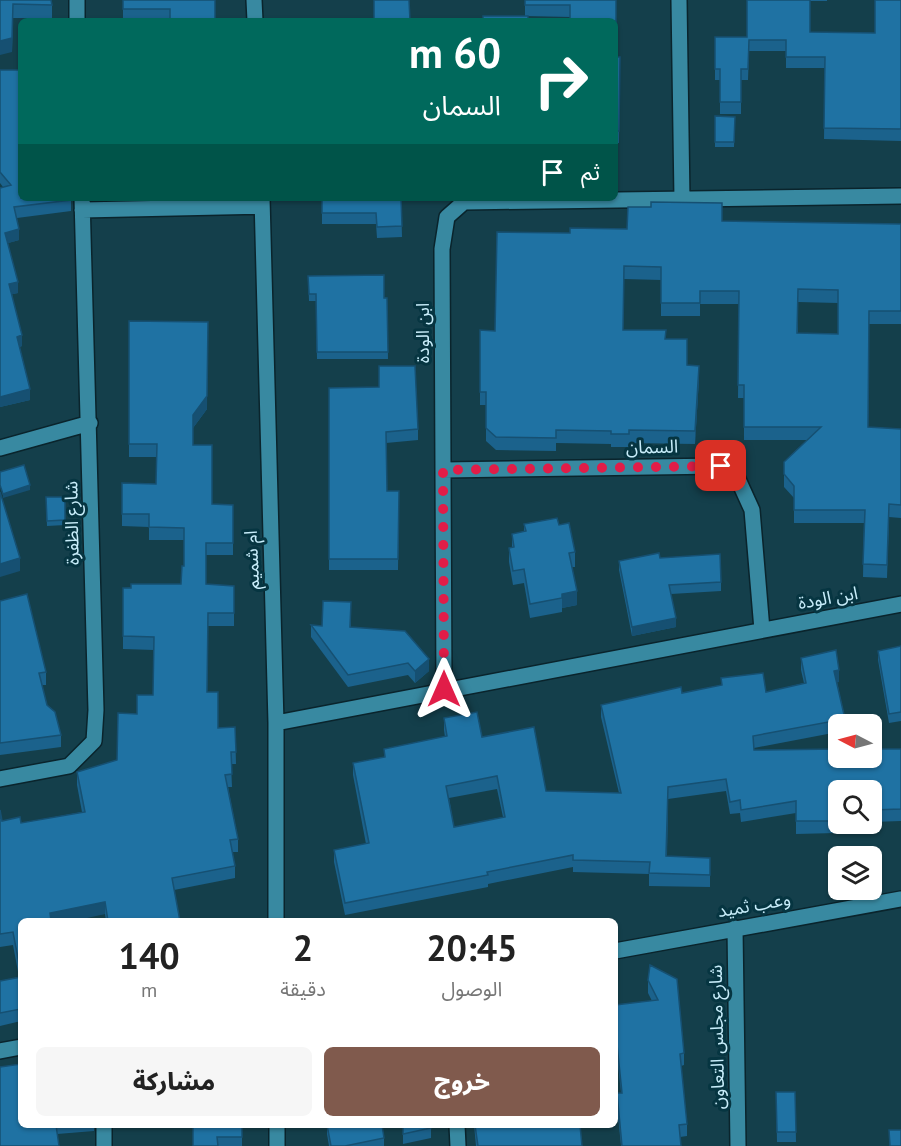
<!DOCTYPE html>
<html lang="ar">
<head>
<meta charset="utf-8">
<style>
  :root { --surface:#fff; --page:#f6f6f6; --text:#222; --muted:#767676; --accent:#805a4d }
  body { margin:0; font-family:"PT Sans","Noto Sans Arabic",sans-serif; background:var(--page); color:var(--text); direction:rtl; height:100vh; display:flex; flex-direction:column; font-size:22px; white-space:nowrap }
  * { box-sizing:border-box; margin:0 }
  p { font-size:20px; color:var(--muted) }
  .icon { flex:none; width:33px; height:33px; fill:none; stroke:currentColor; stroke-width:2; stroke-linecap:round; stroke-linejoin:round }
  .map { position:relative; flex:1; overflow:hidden; direction:ltr }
  .sheet { position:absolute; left:18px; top:918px; width:600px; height:210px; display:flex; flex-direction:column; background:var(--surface); border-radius:9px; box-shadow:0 2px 4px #0004; direction:rtl }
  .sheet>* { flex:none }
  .top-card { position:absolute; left:18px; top:18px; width:600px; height:183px; border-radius:9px; box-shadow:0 2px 4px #0004; direction:rtl; background:#00695c; color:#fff; overflow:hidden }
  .needle { width:39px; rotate:276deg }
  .controls { position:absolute; left:828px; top:714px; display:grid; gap:12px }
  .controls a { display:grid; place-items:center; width:54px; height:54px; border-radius:9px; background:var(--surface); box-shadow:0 2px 4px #0004; font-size:30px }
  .pin { position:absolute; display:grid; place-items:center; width:51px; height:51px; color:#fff; margin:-26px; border-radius:12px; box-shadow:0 3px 9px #0006 }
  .me { position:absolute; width:66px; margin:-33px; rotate:0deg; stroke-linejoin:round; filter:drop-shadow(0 0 4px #0008) }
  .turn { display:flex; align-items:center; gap:21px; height:126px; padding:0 18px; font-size:27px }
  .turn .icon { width:78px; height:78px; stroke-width:2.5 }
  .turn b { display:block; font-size:42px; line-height:51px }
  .then { display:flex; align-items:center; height:57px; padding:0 18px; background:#0003; gap:12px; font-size:22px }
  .eta { display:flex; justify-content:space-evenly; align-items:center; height:102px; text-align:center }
  .eta b { font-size:36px; font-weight:800; line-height:42px }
  .button { display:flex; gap:12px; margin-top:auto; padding:12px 18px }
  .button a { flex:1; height:69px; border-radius:9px; background:var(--accent); color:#fff; font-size:24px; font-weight:800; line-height:69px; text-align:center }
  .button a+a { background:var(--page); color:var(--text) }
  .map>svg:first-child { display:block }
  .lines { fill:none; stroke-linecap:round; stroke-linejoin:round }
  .minor-casing { stroke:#0a242c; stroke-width:18 }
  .minor { stroke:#3889a1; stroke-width:15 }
  .wall { fill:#1b628c; fill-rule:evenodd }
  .shaded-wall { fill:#165072 }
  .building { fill:#1f72a3; stroke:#165072; stroke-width:1.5; fill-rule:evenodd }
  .route { stroke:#e11d48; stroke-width:10; stroke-dasharray:0 18 }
  .labels { text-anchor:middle; stroke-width:6; stroke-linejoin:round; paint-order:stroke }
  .street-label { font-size:18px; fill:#c8edfa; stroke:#063541 }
</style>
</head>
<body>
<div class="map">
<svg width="901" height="1146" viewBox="0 0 901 1146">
  <rect width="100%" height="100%" fill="#143f4b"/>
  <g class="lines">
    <g class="minor-casing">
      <path id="minor" d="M77 0V21
        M254 0 255 21
        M679 0 682 199
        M262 198 276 723V921
        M82 210 262 206
        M0 448 90 423
        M443 470 721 466 737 477 752 510 762 630
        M444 689 442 249 447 217 464 202 901 196
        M276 723 901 604
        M0 779 69 766 94 741 96 710 82 198
        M735 928 738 1146
        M615 951 901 899
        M0 1051 21 1047
        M104 1125V1146
        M277 1125V1146
        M457 1125 458 1146"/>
    </g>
    <use href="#minor" class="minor"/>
  </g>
  <path class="wall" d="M0 0 52 5V18H13L12 52Z
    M123 0H215L170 19H123Z
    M525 0H616V57H620L619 143H615V21L570 17 525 16Z
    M747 0H827V1H810V32L875 33 901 0V141L824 139 825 68H786V51H749L748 80H741V114H720V80H715V37H747Z
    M0 70 71 198V211L17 218 19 240 8 243 18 293 12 294 22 346 19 347 30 400 0 407 3 187 0 183Z
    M715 116 735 117 734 147H715Z
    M322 198H401L402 237 377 238 376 224H322Z
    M722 221 901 224V324H869L868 427 901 429V518L889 517 887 578 863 577 864 523H794V498L784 487V462L807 440H744V398H738L739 304H700V316H661V280L624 279 623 330 665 339 699 378 695 444 629 443V447H611V444L556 443V451L496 450 486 441V405H480V330L495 331 570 233ZM798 302 838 303V334L798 333Z
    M308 276 387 298 388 359H317L316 301H309Z
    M129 321 207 409 193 428V445L212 504 233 505V555H206V584L234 586V626H208L207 692 218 728 235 727 236 764H231L232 787H228L238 839V852H232L235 866V878L174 890 180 921H106L105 914 21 921V1021L0 1026V981L19 977 13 945 0 947V810L2 821 21 823 82 812 77 785V772L117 760 137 714 153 695 154 650 123 649V588L181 584 184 566V540H149V527L122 526V483L156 484 157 457H129Z
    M329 388 418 429V440L386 443 387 491H399L398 570H329Z
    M46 497H65V525L47 526Z
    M524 524 559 525 575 552V567H572L577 605 562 608V612L530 618 524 583 513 585 509 562V548L512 547V534L524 532Z
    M660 558 721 582V591L671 594 676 627 632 636 619 570V561Z
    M0 601 46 672V685H42L47 705 61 735V747L0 755Z
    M351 614V627L429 671 415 683 408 675 348 687 311 637V625L322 626Z
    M901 646V721L889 723 878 660V651Z
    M801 658 839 682H837L845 719V724H838V732L754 748V750L901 749V821L872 822V790H838V823L836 824V833L796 834V813L741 822 740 813 730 814 726 791 668 799 667 856 710 858V887L649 886V874L573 872V867L488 884V887L345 915 334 862V850L366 844 353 775V763L384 757V749L445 737 444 730V718L482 737 546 791 619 793 601 717V705L682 693 721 685V678L766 692 804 683 801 670ZM497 789 503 817 454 827 449 798Z
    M648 980 684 1053V1065L681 1066 687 1124V1136L680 1137 681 1146H621L617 1106V1093H621L615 1037V1005L652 1001 648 993Z
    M776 1092H795L796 1142H777Z
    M21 1125H94V1131L57 1134Z
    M242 1125V1146H193Z
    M327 1125 384 1138V1146H329L327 1134Z
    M403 1125 431 1128V1138L403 1144Z
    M474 1125H580L582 1146H476Z"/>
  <path class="shaded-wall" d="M13 18 12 52 0 55V41Z
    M19 229V240L5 244V233Z
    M18 282V293L9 295V284Z
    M208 322 207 409 193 428V415Z
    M22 335V346L17 348V337Z
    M699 366V378L695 444V431Z
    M30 389V400L0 407V397Z
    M30 485V490L3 498V494Z
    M20 558V571L0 577V564Z
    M577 591V605L562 608V594Z
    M676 618V627L632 636V627Z
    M429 659V671L415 683V671Z
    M839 670V682L834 683V671Z
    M105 902V914L74 921H50V913Z"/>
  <path class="building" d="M0 0H51L52 5 13 4 12 38 0 41Z
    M123 0H215V21H170V9H123Z
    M374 0H409L410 21H374Z
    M525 0H616V57H620L619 131H615V21H570V5H525Z
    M747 0H810V32L875 33V0H901V129L824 128 825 57H786V40H749L748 69H741V102H720V69H715V37H747Z
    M483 16H528V21H483Z
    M0 70H21V198H71V200L14 207 19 229 5 233 18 282 9 284 22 335 17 337 30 389 0 397V188L11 185 0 172Z
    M715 116 735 117 734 142H715Z
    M322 198H401L402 226 377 227 376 213H322Z
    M651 202 722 203V221L901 224V311H869L868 427 901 429V505L889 504 887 565 863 564 865 510H794V486L784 474V462L821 427H744V385H738L739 291H700V303H661V267L624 266 623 330H666L665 339H687V365L699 366 695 431 629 430V434H611V431L556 430V438L496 437 486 428V392H480V330L495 331 497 232 570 233V228L627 229 628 207H651ZM798 289 838 290V334L797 333Z
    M384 275V298H387L388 352H317L316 294H309L308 276Z
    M129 321 208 322 207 396 193 415V445H212V504L233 505V543H206V584L234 586V613H208L207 692H218V728L235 727 236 752H231L232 774 225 775 238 839 230 840 235 866 172 878 180 921H108L105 902 50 913 51 921H21V974L13 932 0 934V810L2 821 20 817 21 823 85 812 77 772 117 760 118 713 137 714V695H153L154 637 123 636V588H131V584H181L182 566H184V528L149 527V514H122V483L156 484 157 444H129Z
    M379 366H415L418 429 386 432 387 491H399L398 559H329V388L379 387Z
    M24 465 30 485 3 494 0 485V472Z
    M0 492 20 558 0 564Z
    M46 497H65V520L47 521Z
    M557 518 559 525 569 523 575 552 569 553 577 591 562 594V598L530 604 524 569 513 571 509 548 514 547 512 534 526 531 524 524Z
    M659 553 660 558 720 554 721 582 669 585 676 618 632 627 619 561Z
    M27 594 46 672 39 673 47 705 55 712 61 735 0 743V601Z
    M323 601 351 602 350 627 405 631 429 659 415 671 408 663 348 675 311 625 322 626Z
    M901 646V712L889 714 878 651Z
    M836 650 839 670 834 671 845 719 753 736 754 750 838 749V758H872V749H901V809L872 810V790H838V811H835L836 821H796V801L741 810 740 800 730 802 726 779 668 787 666 856 710 858V875L649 873 650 862 573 860V855L487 872 488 875 345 903 334 850 369 843 353 763 385 757 384 749 447 736 444 718 477 712 482 737 534 727 546 791 621 793 601 705 681 687 682 693 722 685 721 678 763 673 766 692 806 683 801 658ZM497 776 505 817 454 827 446 786Z
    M650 965 677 979 684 1053 680 1054 687 1124 679 1125 681 1146H622L617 1093H622L615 1025V1005L658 1000 648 980Z
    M21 977V1009L0 1013V981Z
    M21 1064V1125H56L59 1146H0V1067Z
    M776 1092H795L796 1132H777Z
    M193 1125H242V1137H217L218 1146H193Z
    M327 1125H382L384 1138 345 1146H331Z
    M403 1125H431V1128L403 1134Z
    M475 1125H580L582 1146H478Z
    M889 1130H901V1146H890Z"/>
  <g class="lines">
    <path class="route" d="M444 689 443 470 721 466"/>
  </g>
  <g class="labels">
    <g class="street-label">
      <text transform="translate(423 333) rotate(-90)" y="6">ابن الودة</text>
      <text transform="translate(652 447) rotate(-1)" y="6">السمان</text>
      <text transform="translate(72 523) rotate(-91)" y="6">شارع الظفرة</text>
      <text transform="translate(252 560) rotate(-92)" y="6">ام شميم</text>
      <text transform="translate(828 598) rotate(-10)" y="6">ابن الودة</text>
      <text transform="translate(754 905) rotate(-10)" y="6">وعب ثميد</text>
      <text transform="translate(717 1037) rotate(-91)" y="6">شارع مجلس التعاون</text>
    </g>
  </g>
</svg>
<div class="controls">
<a><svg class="needle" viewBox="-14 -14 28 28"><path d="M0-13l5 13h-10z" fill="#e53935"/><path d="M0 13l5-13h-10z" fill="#767676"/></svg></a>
<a><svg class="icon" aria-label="search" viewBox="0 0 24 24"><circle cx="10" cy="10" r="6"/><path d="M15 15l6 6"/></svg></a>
<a><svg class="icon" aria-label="layers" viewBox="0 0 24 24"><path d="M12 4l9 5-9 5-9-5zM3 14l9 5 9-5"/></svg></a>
</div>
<div class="pin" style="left:721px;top:466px;background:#d93025"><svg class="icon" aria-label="arrive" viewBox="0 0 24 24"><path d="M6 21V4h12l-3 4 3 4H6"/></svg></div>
<svg class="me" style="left:444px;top:689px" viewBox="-20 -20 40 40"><path d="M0-17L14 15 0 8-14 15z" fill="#e11d48" stroke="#fff" stroke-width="4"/></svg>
<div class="top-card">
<div class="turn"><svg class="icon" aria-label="right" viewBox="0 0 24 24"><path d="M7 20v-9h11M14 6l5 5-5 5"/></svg><div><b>60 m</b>السمان</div></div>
<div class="then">ثم<svg class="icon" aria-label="arrive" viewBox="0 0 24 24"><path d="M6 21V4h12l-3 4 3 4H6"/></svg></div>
</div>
<section class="sheet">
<div class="eta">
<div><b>20:45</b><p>الوصول</p></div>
<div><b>2</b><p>دقيقة</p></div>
<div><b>140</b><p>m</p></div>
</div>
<div class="button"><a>خروج</a><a>مشاركة</a></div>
</section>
</div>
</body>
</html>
